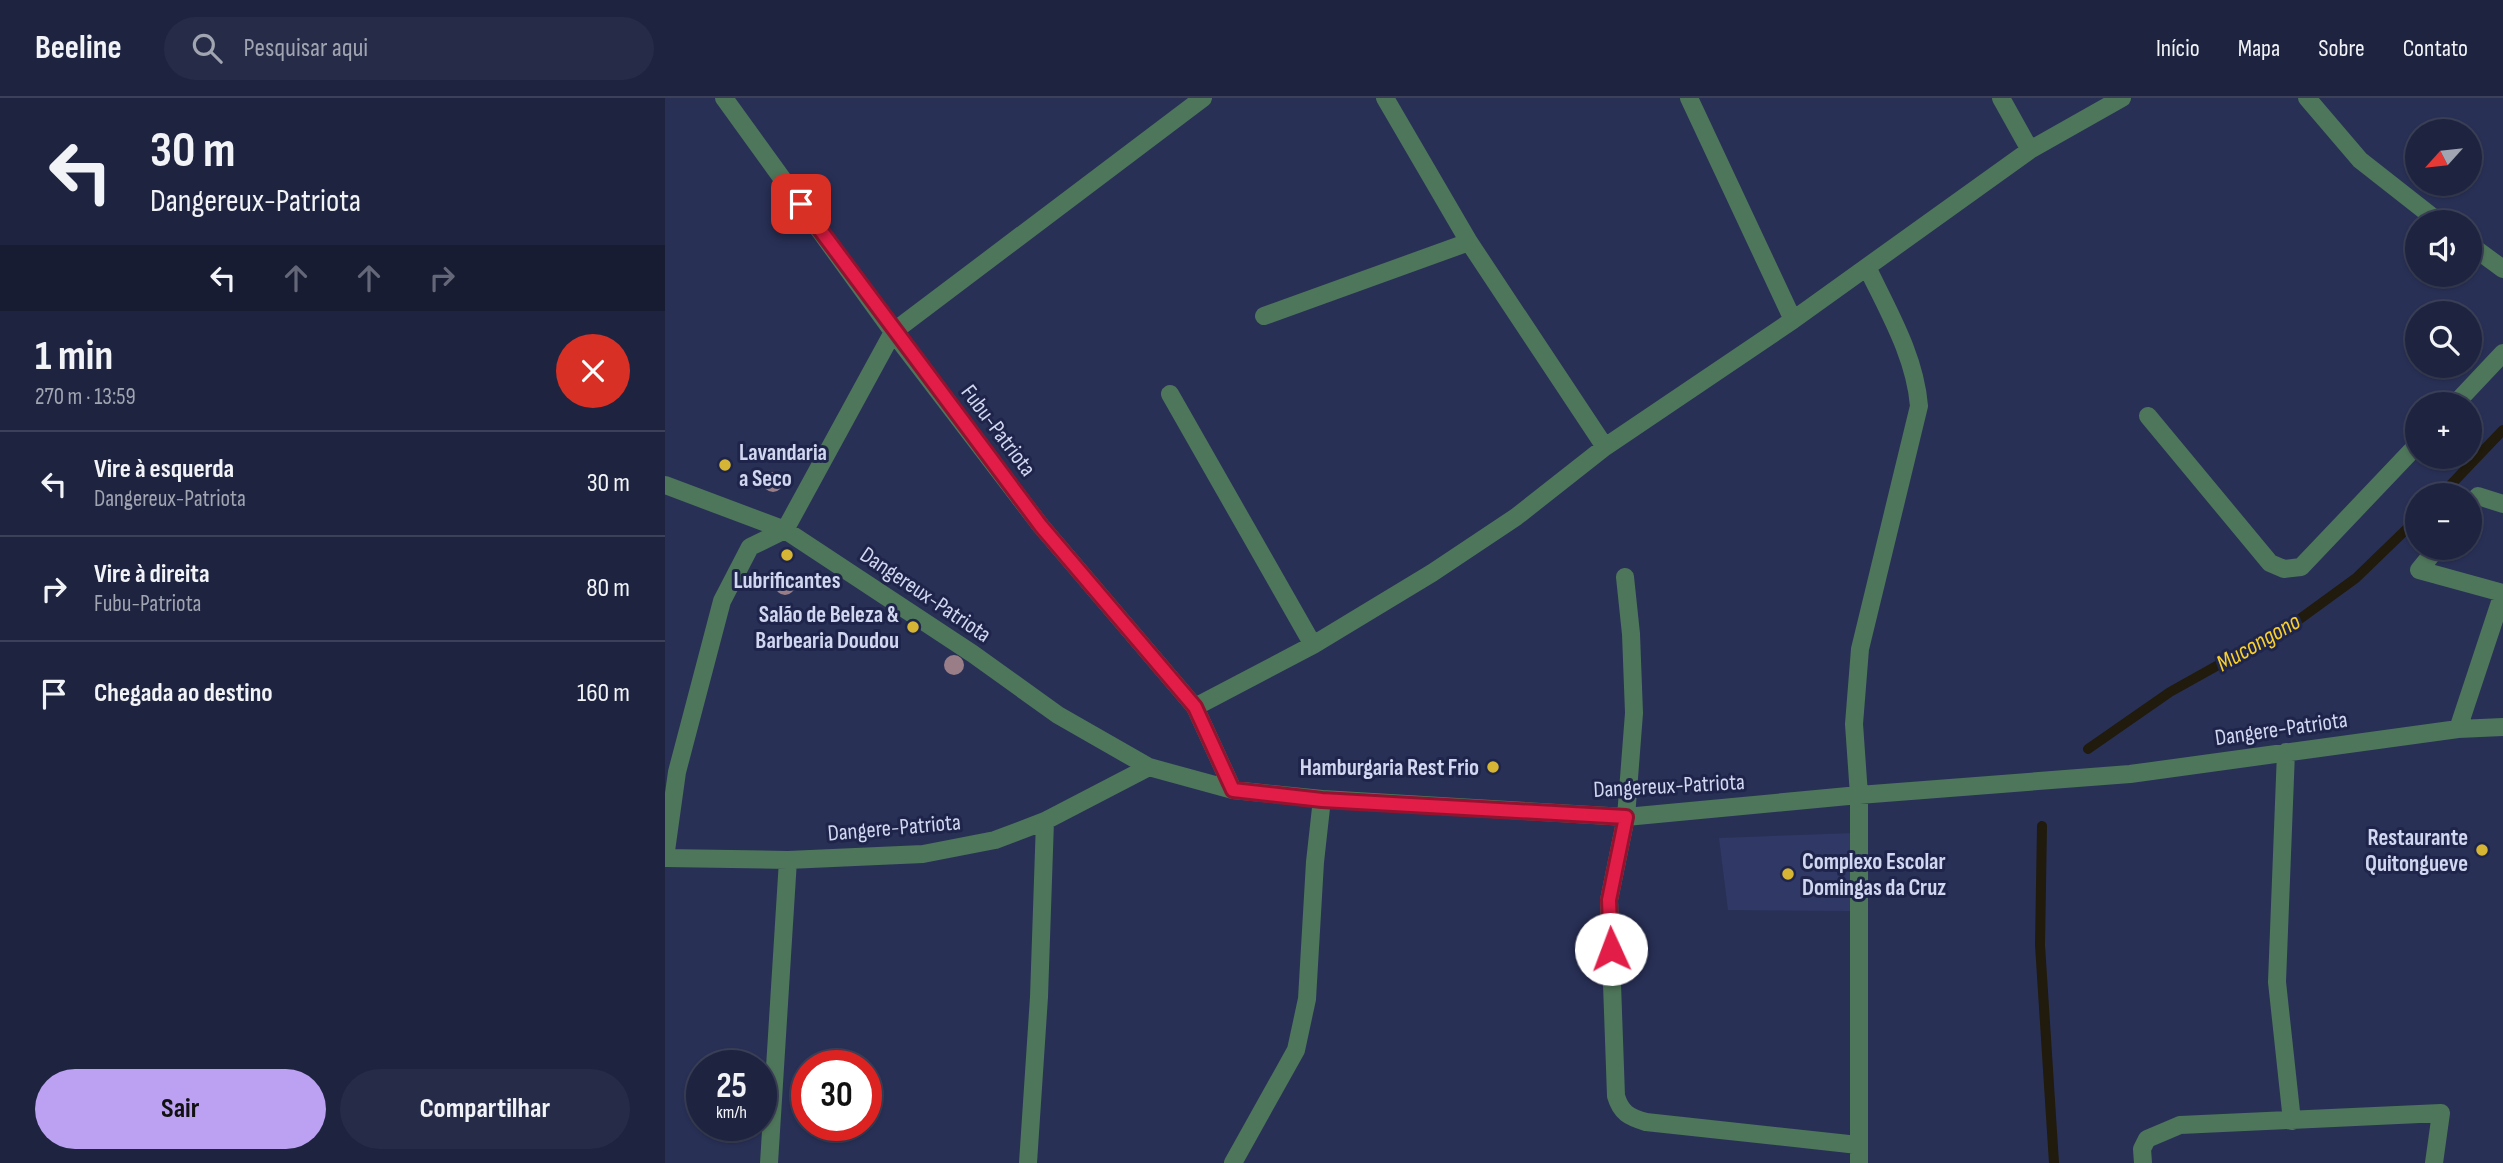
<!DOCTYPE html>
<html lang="pt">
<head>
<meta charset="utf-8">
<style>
  :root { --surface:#1e2440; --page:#262c47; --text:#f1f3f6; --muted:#a1a4b1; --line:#3c4159; --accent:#bca0f2 }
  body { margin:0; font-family:"Sofia Sans Condensed",sans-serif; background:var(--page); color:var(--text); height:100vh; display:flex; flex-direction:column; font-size:26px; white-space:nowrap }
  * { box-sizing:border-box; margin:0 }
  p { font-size:23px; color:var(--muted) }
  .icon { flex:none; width:38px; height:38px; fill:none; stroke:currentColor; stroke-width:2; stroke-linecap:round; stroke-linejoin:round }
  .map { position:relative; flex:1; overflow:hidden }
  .sheet { display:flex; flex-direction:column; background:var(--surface); width:665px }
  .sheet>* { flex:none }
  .banner { background:#1e2440; color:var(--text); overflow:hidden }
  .needle { width:46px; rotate:243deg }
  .tools { position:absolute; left:1740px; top:21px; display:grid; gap:14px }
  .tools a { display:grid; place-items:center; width:77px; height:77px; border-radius:50%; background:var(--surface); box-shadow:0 2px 5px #0004,0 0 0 2px var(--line); font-size:35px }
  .speed { position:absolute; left:21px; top:952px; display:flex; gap:14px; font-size:35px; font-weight:700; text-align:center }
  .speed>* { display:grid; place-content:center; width:91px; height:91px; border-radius:50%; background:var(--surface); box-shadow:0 2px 5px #0004,0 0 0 2px var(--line); line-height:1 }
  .speed small { font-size:18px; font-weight:400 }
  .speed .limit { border:10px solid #d22; background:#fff; color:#111 }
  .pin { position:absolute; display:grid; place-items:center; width:60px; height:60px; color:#fff; margin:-30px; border-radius:14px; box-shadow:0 4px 10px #0006 }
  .me { position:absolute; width:77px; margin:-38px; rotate:358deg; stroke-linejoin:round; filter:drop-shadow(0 0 5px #0008) }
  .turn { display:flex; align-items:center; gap:24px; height:147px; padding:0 35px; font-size:32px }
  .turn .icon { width:91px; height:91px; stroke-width:2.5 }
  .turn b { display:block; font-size:49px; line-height:60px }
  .lanes { display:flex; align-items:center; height:66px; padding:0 35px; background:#0003; justify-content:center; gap:35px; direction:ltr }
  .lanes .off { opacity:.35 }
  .round { display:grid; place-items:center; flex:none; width:74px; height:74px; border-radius:37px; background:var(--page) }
  .summary { display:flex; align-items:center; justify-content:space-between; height:119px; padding:0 35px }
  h1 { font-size:42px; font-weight:700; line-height:52px }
  .action { display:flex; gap:14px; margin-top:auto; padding:14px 35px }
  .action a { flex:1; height:80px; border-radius:42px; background:var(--accent); color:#111; font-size:28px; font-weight:700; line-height:80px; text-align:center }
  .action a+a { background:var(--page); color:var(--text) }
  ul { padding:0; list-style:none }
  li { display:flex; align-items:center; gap:21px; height:105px; padding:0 35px; border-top:2px solid var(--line) }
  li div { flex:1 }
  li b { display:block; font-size:26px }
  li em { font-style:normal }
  header { display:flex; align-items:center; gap:42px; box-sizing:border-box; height:98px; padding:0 35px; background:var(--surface); border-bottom:2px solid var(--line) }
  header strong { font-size:33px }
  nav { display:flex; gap:38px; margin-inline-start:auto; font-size:24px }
  .search { width:490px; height:63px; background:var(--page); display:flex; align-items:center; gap:18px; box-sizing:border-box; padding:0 24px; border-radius:38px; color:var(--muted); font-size:26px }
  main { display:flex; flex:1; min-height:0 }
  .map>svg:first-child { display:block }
  .built { fill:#303865 }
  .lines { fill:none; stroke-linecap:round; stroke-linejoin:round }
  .stream { stroke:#201b0c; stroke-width:10 }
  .minor { stroke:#4e765a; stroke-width:18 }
  .tree { fill:#997e88 }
  .route-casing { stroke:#92132f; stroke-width:18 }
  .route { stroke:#e11d48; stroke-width:12 }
  .poi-dot { fill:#d6b534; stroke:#1f254a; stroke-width:2.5 }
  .labels { text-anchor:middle; stroke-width:6; stroke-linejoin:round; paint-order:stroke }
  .street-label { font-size:23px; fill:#d1d7f0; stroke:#1f254a }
  .poi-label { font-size:23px; font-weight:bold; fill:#d1d7f0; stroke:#1f254a; text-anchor:end }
  .water-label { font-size:24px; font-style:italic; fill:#f9d02b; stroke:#1f254a }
</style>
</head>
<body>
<header>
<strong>Beeline</strong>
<div class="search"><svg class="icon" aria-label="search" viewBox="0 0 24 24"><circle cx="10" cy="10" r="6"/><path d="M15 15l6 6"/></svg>Pesquisar aqui</div>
<nav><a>Início</a><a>Mapa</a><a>Sobre</a><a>Contato</a></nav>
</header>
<main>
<section class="sheet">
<div class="banner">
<div class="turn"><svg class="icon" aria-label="left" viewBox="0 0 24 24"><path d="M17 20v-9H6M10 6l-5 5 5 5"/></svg><div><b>30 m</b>Dangereux-Patriota</div></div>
<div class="lanes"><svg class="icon" aria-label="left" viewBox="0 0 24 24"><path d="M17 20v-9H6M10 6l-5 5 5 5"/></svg><svg class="icon off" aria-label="ahead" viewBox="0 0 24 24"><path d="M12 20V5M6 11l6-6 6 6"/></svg><svg class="icon off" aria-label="ahead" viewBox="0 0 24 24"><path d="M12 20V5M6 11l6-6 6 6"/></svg><svg class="icon off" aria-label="right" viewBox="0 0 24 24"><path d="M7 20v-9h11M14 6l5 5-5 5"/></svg></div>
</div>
<div class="summary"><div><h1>1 min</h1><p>270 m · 13:59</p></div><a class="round" style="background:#d93025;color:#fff"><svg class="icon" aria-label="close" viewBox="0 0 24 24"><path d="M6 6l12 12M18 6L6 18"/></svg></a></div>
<ul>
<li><svg class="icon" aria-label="left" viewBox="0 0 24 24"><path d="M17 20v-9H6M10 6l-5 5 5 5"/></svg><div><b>Vire à esquerda</b><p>Dangereux-Patriota</p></div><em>30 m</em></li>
<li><svg class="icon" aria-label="right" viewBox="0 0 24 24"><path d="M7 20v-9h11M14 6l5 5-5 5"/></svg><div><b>Vire à direita</b><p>Fubu-Patriota</p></div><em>80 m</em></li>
<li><svg class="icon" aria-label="arrive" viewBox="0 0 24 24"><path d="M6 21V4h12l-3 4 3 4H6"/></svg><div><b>Chegada ao destino</b></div><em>160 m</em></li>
</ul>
<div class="action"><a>Sair</a><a>Compartilhar</a></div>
</section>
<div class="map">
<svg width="1838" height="1065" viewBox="0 0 1838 1065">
  <rect width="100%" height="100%" fill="#283056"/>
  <path class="built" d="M1190 735 1186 813 1063 812 1054 740Z"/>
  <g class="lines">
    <path class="stream" d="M1776 397 1838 332
      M1423 651 1505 594 1632 523 1691 480 1752 421
      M1377 728 1375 847 1389 1065"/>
    <path class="minor" d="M59 0 228 234 376 428 530 609 568 692
      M720 0 804 144 940 349
      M1024 0 1128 222
      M1336 0 1365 52
      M1642 0 1695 62 1774 124
      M1804 146 1838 171
      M599 218 804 144
      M505 296 648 547
      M1790 306 1838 255
      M1483 318 1605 465 1619 471 1636 469 1752 347
      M0 387 120 432 308 556 393 617 484 669 568 692 657 701 961 719 1194 697 1465 676 1793 631 1838 629
      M1804 408 1813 398 1838 406
      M1772 450 1754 472 1838 495 1793 631
      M960 479 966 536 969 615 961 719 944 802 951 998C956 1015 964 1019 981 1024L1193 1047
      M530 609 648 547 767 475 851 419 940 349 1128 222 1365 52 1457 0
      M1621 654 1612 884 1627 1023
      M0 760 12 674 57 503 85 449 120 432 228 234 538 0
      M0 760 123 762 258 756 330 742 380 723 484 669
      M104 1065 123 762
      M363 1065 374 899 380 723
      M568 1065 631 952 642 901 650 764 657 701
      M1194 1065V697L1189 626 1195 551 1254 308C1250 258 1223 213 1202 169
      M1478 1065 1477 1051 1482 1041 1515 1027 1776 1015 1769 1065"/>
  </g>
  <g class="tree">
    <circle cx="108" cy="384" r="10"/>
    <circle cx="120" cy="487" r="10"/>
    <circle cx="289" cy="567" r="10"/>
  </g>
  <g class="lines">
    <g class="route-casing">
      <path id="route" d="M136 106 376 428 530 609 568 692 657 702 961 719 944 802 946 851"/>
    </g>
    <use href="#route" class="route"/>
  </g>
  <g class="poi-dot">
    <circle cx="60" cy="367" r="7"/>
    <circle cx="122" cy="457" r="7"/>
    <circle cx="248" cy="529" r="7"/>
    <circle cx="828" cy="669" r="7"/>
    <circle cx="1817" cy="752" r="7"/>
    <circle cx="1123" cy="776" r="7"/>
  </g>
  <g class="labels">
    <g class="street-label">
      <text transform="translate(334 332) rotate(53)" y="8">Fubu-Patriota</text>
      <text transform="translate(261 496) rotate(34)" y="8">Dangereux-Patriota</text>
      <text transform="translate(1616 630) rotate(-8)" y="8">Dangere-Patriota</text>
      <text transform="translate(1004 687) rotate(-3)" y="8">Dangereux-Patriota</text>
      <text transform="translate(229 729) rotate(-5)" y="8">Dangere-Patriota</text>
    </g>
    <g class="poi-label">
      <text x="74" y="362" text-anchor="start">Lavandaria<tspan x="74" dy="26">a Seco</tspan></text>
      <text x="122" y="490" text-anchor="middle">Lubrificantes</text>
      <text x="234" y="524">Salão de Beleza &amp;<tspan x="234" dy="26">Barbearia Doudou</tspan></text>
      <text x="814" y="677">Hamburgaria Rest Frio</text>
      <text x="1803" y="747">Restaurante<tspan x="1803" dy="26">Quitongueve</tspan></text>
      <text x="1137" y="771" text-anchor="start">Complexo Escolar<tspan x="1137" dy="26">Domingas da Cruz</tspan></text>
    </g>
    <g class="water-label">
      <text transform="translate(1593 544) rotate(-30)" y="8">Mucongono</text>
    </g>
  </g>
</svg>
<div class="tools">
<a><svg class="needle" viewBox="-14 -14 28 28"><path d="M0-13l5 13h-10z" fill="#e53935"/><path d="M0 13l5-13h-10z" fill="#a1a4b1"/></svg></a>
<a><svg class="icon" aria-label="sound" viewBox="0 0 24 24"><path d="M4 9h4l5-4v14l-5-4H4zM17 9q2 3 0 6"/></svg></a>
<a><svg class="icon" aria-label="search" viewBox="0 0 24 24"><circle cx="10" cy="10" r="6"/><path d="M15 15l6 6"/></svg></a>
<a>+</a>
<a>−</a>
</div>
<div class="speed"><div>25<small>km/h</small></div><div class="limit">30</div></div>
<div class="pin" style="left:136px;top:106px;background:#d93025"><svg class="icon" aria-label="arrive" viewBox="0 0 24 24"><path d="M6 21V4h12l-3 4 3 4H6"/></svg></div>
<svg class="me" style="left:946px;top:851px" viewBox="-20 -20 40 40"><circle r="19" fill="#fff"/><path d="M0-13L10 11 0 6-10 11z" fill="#e11d48"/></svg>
</div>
</main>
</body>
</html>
